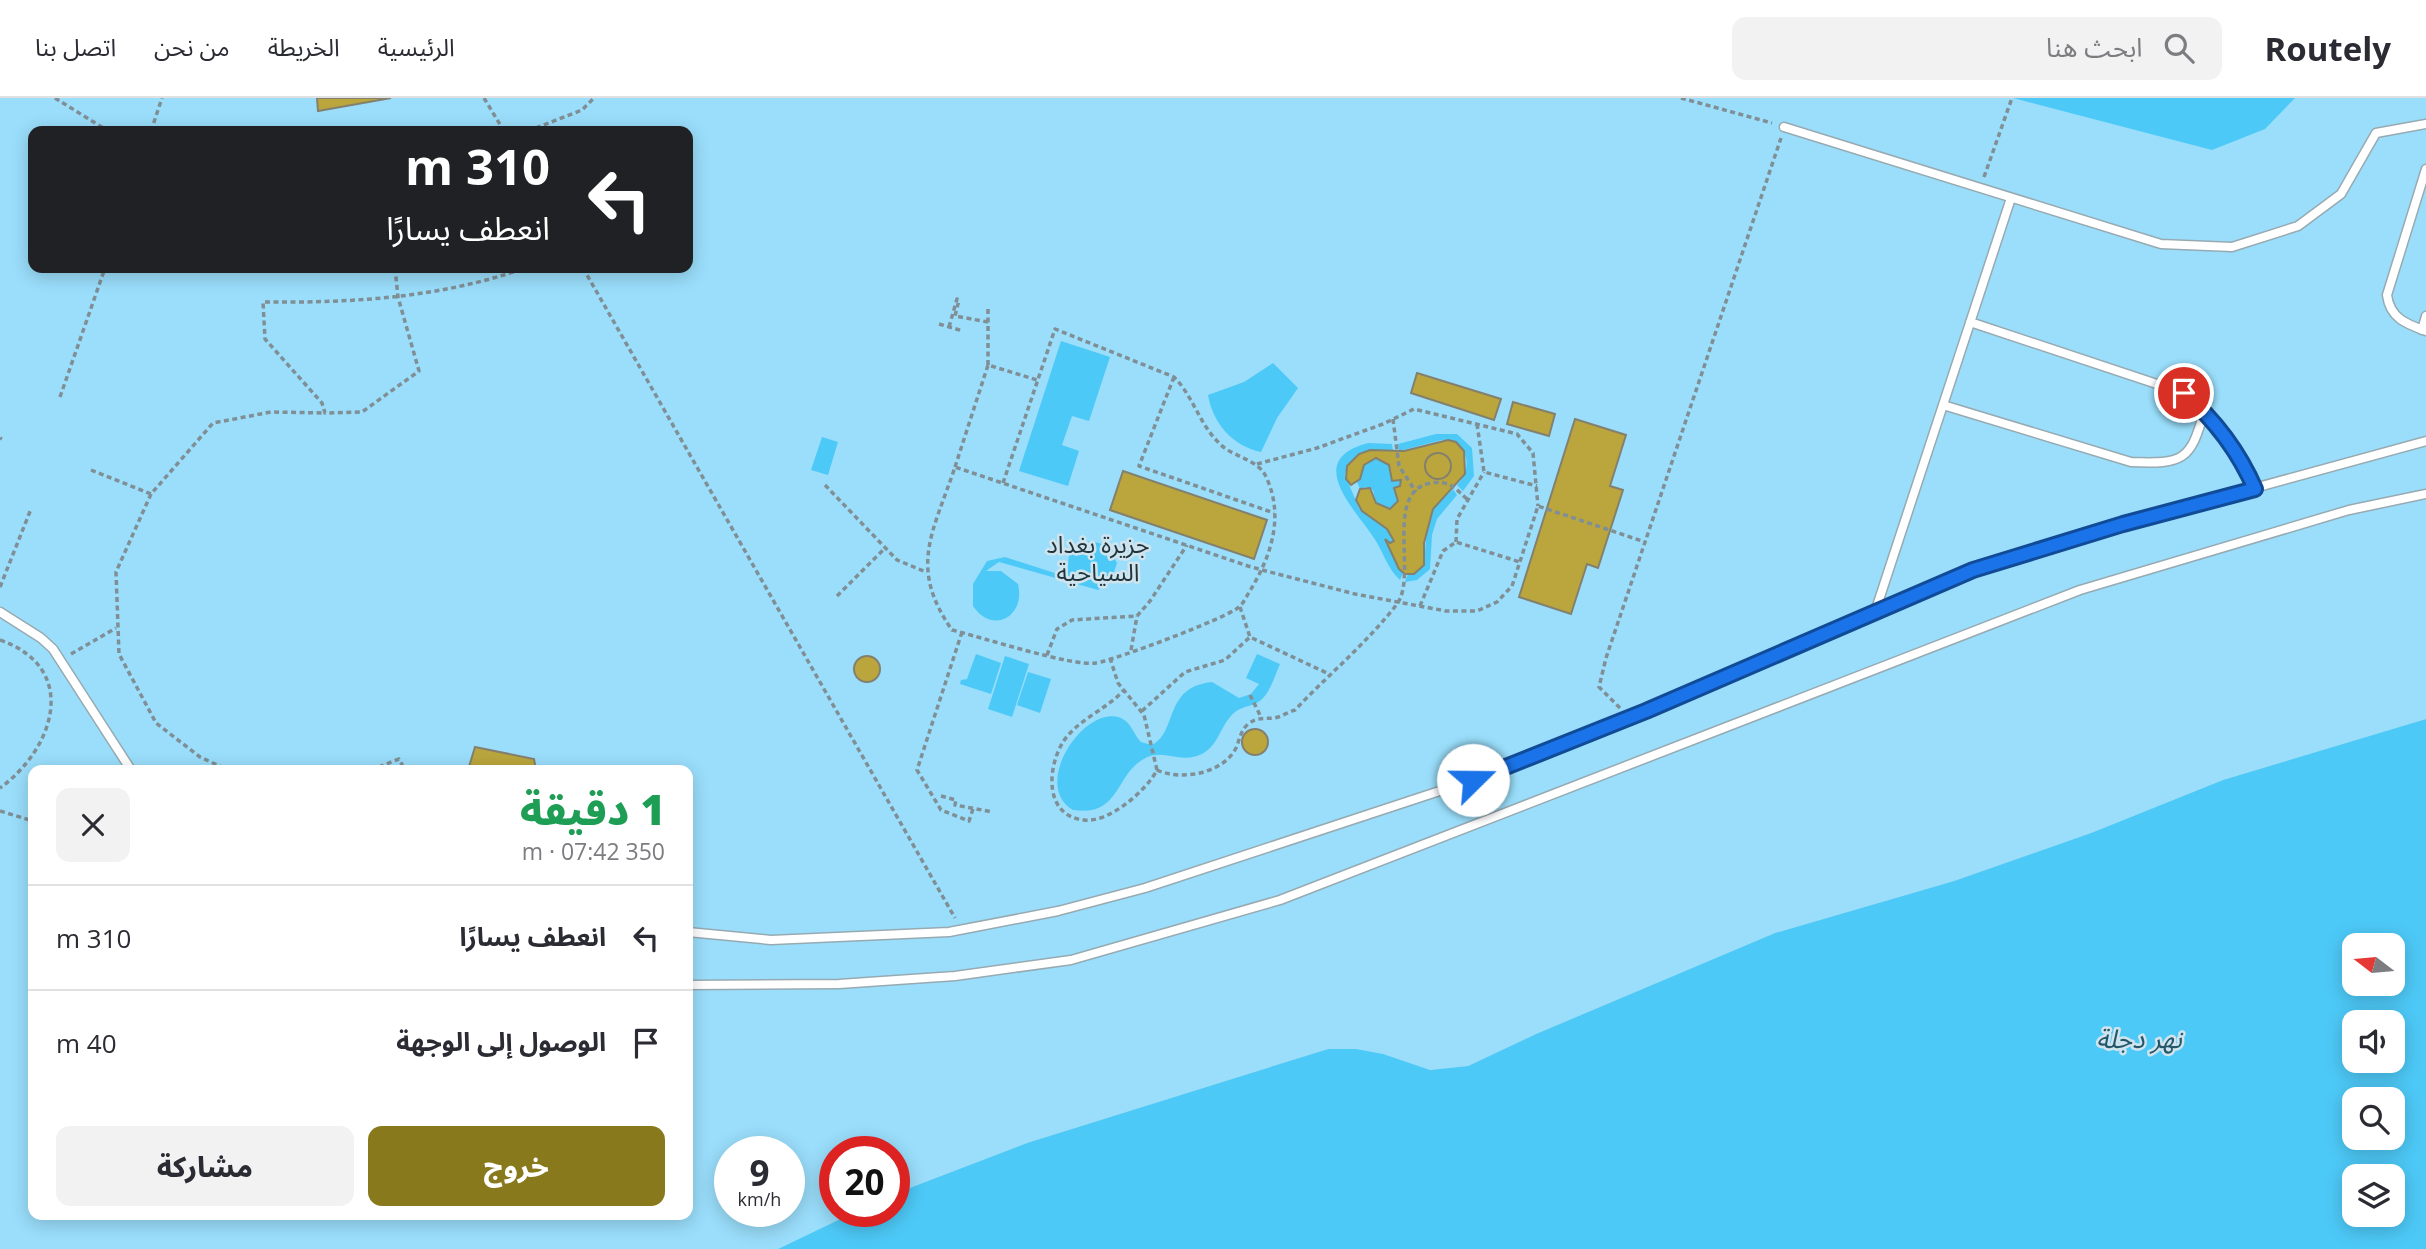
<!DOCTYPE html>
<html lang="ar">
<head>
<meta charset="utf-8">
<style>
  :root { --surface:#fff; --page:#f2f2f3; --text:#2b2b33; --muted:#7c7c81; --line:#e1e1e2; --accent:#89791d }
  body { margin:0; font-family:"Open Sans","Noto Sans Arabic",sans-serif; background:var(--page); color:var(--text); direction:rtl; height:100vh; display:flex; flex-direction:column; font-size:26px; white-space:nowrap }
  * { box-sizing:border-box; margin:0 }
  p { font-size:23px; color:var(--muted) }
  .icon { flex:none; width:38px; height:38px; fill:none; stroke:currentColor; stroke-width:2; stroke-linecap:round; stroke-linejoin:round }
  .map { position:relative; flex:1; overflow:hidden; direction:ltr }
  .side { position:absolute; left:28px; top:667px; width:665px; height:455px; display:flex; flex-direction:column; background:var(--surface); border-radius:14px; box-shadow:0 4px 18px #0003; direction:rtl }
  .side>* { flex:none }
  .top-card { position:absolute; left:28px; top:28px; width:665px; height:147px; border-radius:14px; box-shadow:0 4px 18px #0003; direction:rtl; background:#202124; color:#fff; overflow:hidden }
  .needle { width:46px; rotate:286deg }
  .tools { position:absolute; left:2342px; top:835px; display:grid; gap:14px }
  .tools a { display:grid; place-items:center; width:63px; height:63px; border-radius:14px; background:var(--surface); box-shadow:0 4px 18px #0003; font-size:35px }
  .speed { position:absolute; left:714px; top:1038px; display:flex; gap:14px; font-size:35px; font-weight:700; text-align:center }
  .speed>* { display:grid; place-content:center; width:91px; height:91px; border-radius:50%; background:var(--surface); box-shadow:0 4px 18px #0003; line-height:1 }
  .speed small { font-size:18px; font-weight:400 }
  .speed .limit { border:10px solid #d22; background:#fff; color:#111 }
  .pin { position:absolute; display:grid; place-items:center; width:60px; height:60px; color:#fff; margin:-30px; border:4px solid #fff; border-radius:50%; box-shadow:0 2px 7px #0007 }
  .me { position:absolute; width:77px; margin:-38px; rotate:68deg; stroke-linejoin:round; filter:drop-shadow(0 0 5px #0008) }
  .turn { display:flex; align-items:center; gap:24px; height:147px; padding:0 28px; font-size:32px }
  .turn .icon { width:91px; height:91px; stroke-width:2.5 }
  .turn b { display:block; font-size:49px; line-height:60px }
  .round { display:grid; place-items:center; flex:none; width:74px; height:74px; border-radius:14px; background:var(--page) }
  .overview { display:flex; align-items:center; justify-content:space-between; height:119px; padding:0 28px }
  h1 { font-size:42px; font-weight:800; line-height:52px; color:#1e9e55 }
  .button { display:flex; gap:14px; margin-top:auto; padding:14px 28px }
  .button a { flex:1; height:80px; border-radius:14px; background:var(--accent); color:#fff; font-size:28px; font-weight:800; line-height:80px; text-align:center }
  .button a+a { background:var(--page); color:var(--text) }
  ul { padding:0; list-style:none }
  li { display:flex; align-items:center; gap:21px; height:105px; padding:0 28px; border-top:2px solid var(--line) }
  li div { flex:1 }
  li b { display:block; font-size:26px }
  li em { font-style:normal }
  header { display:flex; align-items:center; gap:42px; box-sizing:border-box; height:98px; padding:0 35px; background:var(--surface); border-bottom:2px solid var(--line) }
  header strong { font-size:33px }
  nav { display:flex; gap:38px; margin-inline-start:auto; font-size:24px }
  .search { width:490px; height:63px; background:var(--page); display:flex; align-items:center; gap:18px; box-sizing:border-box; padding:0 24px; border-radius:14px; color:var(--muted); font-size:26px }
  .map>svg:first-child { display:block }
  .green { fill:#9adefb; fill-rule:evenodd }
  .water { fill:#4dc9f7; fill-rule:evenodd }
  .building { fill:#baa63c; stroke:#83806f; stroke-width:2 }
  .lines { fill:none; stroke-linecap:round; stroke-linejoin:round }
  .service-casing { stroke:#97aab2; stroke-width:11 }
  .path { stroke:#808f95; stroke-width:3.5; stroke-dasharray:5 3.5; stroke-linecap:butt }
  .service { stroke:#fff; stroke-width:8 }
  .route-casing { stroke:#114b97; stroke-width:18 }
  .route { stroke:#1a73e8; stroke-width:12 }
  .labels { text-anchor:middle; stroke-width:5; stroke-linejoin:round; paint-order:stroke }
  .park-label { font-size:24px; fill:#1f343d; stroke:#d0e4ed }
  .water-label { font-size:26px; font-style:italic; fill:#24576a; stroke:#d0e4ed }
</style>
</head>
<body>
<header>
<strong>Routely</strong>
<div class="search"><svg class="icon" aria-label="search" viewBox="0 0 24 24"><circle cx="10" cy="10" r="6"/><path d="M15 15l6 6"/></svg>ابحث هنا</div>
<nav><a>الرئيسية</a><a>الخريطة</a><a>من نحن</a><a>اتصل بنا</a></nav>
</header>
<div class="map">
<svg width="2426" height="1151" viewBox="0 0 2426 1151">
  <rect width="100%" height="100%" fill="#d0e4ed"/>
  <path class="green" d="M0 0H2426V621L2223 682 2091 735 1954 783 1775 835 1536 936 1468 968 1430 972 1328 951 1027 1045 894 1096V1054H835V1113H857L778 1151H0ZM33 33H688V170H33ZM33 672H688V1116H33ZM730 1054H789V1113H730Z"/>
  <path class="water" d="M2013 0H2295L2265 31 2212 52Z
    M1061 243 1110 259 1089 323 1072 318 1062 347 1079 353 1068 388 1019 373Z
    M1273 265 1298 290 1277 320 1261 354C1233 348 1213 326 1208 297L1244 284Z
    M1436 336H1457L1472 350 1474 378 1463 393 1457 387C1470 373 1470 356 1456 344L1442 342 1399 353 1398 346Z
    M822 339 838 344 828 377 811 372Z
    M1368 345 1392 346 1393 353 1370 352 1359 356 1347 368 1345 377 1359 410 1387 431 1394 443 1390 445 1385 440 1403 475 1400 482C1388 472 1383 453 1374 440 1355 411 1303 362 1368 345Z
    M1376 360 1389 367 1392 383 1401 382 1400 388 1394 390 1398 403 1390 411 1376 405 1373 392 1365 389 1360 391 1357 384 1362 369Z
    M1453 391 1457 397 1437 421 1432 437 1430 471 1417 482 1405 484 1408 476H1414L1424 467 1427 427 1433 411Z
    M1091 443 1106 447 1117 465 1112 480 1098 492 999 464 986 473H1001L1018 486C1026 519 992 537 973 508V486L987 463 1005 459 1067 479 1069 457 1080 445Z
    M976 556 1001 565 991 596 960 586 961 582 967 581Z
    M1257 556 1280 566C1275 577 1271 592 1263 600 1255 609 1244 607 1235 614 1218 628 1219 654 1193 659 1175 663 1160 650 1142 662 1115 679 1119 719 1073 712 1030 687 1085 605 1121 620 1132 625 1133 636 1141 644L1152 647C1178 634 1163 589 1212 584L1239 600 1251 596 1259 586 1246 580Z
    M1005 558 1029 566 1012 619 988 611Z
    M1028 574 1051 581 1040 615 1017 607Z
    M2426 621V1151H778L857 1113H894V1096L1027 1045 1328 951H1356L1383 956 1430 972 1468 968 1536 936 1775 835 1954 783 2091 735 2223 682ZM2354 847H2392V886H2354ZM2354 924H2392V962H2354ZM2354 1001H2392V1040H2354ZM2392 1078V1116H2354V1078Z"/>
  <path class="building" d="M317 0H391L318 13Z
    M1417 275 1501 301 1494 322 1411 295Z
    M1513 304 1555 316 1549 338 1507 326Z
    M1575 321 1626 337 1610 388 1623 392 1598 470 1587 466 1571 516 1519 499Z
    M1448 342 1456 344 1464 353 1465 376 1433 411 1424 445V467L1414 476H1405L1399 471 1385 441 1390 445 1394 443 1387 431 1362 413 1356 402 1360 391 1370 390 1376 405 1390 411 1398 403 1394 390 1400 388 1401 382 1392 383 1389 367 1376 360 1364 367 1360 381 1351 387 1346 381 1347 368 1359 356 1370 352 1404 353Z
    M1425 368a13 13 0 1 1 26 0a13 13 0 1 1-26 0Z
    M1123 373 1267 422 1254 461 1110 412Z
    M854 571a13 13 0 1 1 26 0a13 13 0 1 1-26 0Z
    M1242 644a13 13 0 1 1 26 0a13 13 0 1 1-26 0Z
    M475 649 534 661 536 672H468Z"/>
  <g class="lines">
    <g class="service-casing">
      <path id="service" d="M1784 29 2161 146 2232 149 2298 128 2341 96 2376 35 2426 26
        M2426 71 2387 197C2390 220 2406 226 2426 233
        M1970 224 2184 295C2215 322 2239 354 2255 392
        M2422 232 2426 218
        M1943 307 2131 364C2183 366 2191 363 2204 313
        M0 514 41 540 53 551 131 672
        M1875 514 2011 100
        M688 834 771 842 949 834 1058 813 1145 790 1473 682 1646 613 1973 472 2123 426 2426 343
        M688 887 839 886 955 878 1071 862 1280 802 2080 492 2349 412 2426 396"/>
    </g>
    <path class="path" d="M55 0 108 33
      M484 0 504 33
      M1681 0 1772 25
      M151 33 162 0
      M528 33 582 12 594 0
      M1984 79 2012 0
      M395 170 398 199 419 273 362 314 325 315 322 305 265 241 263 204C352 205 440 200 525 170
      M583 170 955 820
      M939 226 963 233
      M949 229 957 201 959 202 955 218 988 224
      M988 267V210
      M1174 279 1139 368 1274 415
      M60 299 105 170
      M1393 321 1399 368 1416 394
      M1477 326 1484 374 1537 388
      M0 340 2 341
      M1257 366 1317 350 1383 326 1414 311 1517 336 1533 355 1538 408
      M955 369 988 267 1037 282
      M91 372 151 396 213 325 271 314 325 315
      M1003 385 1055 231 1174 279C1193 298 1199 325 1218 344 1232 360 1259 360 1267 381 1284 419 1271 458 1251 491 1247 497 1244 505 1239 509 1227 520 1115 562 1096 565 1073 569 981 539 952 532 908 469 933 435 955 369L1248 468 1262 472 1355 496 1446 513H1477L1497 504 1512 488 1538 408 1645 444
      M825 387 897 462 926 474
      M151 396 116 474 119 556 156 625 200 659 228 672
      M1456 444 1457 421 1484 374
      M0 489 31 411
      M837 498 885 450
      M1420 508 1443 453 1456 444 1520 464
      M1240 509 1250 539 1329 576
      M962 534 917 672 941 712 969 723 973 711
      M0 542C80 570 55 650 0 690
      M1131 552 1137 518
      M71 556 116 530
      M1047 557 1057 531 1072 522 1137 518 1150 503 1187 447
      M1110 560 1118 585 1144 617 1157 672C1146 693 1109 725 1084 722 1044 718 1047 670 1063 644 1078 621 1106 612 1124 592
      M1250 597 1261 619
      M1620 610 1599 589 1606 560 1781 40
      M1142 613 1185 574 1225 562 1250 539
      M371 672 399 661 405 672
      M1157 672C1180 683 1223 676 1236 650 1240 641 1240 634 1248 626 1257 619 1264 621 1274 620 1281 619 1288 614 1295 612 1328 577 1368 544 1397 506 1418 478 1383 393 1431 385 1449 382 1455 390 1468 402
      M941 698 956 702 955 707 993 714
      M0 713 33 723"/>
    <use href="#service" class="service"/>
  </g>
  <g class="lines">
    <g class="route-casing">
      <path id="route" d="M1473 682 1646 613 1973 472 2123 426 2255 391C2239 354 2215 322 2184 295"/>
    </g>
    <use href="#route" class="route"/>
  </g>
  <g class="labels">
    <g class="park-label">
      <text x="1098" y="455">جزيرة بغداد<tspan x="1098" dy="28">السياحية</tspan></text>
    </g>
    <g class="water-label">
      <text x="2139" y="950">نهر دجلة</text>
    </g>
  </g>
</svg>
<div class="tools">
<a><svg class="needle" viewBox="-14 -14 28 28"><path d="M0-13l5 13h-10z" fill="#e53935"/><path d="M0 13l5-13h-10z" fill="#7c7c81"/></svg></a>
<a><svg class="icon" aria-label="sound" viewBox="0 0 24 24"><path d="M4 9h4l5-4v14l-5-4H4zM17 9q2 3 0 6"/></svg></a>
<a><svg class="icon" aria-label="search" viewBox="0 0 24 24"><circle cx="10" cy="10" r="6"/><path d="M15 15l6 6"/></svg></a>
<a><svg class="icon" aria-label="layers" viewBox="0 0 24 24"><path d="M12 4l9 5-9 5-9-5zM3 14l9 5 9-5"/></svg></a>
</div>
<div class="speed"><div>9<small>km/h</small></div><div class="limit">20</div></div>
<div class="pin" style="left:2184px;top:295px;background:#d93025"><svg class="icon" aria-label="arrive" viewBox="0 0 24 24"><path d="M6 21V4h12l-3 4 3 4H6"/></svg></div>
<svg class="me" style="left:1473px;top:682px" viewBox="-20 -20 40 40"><circle r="19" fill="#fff"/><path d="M0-13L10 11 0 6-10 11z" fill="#1a73e8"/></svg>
<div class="top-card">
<div class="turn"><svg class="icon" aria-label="left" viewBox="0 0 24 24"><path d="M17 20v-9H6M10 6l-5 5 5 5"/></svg><div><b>310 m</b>انعطف يسارًا</div></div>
</div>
<section class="side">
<div class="overview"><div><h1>1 دقيقة</h1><p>350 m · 07:42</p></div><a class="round"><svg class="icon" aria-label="close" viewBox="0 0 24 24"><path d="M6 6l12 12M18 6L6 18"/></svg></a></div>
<ul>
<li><svg class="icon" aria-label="left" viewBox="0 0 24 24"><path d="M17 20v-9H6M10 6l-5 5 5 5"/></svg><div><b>انعطف يسارًا</b></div><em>310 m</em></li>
<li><svg class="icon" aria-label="arrive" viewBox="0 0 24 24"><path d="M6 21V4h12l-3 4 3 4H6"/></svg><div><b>الوصول إلى الوجهة</b></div><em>40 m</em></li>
</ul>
<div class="button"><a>خروج</a><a>مشاركة</a></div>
</section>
</div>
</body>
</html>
